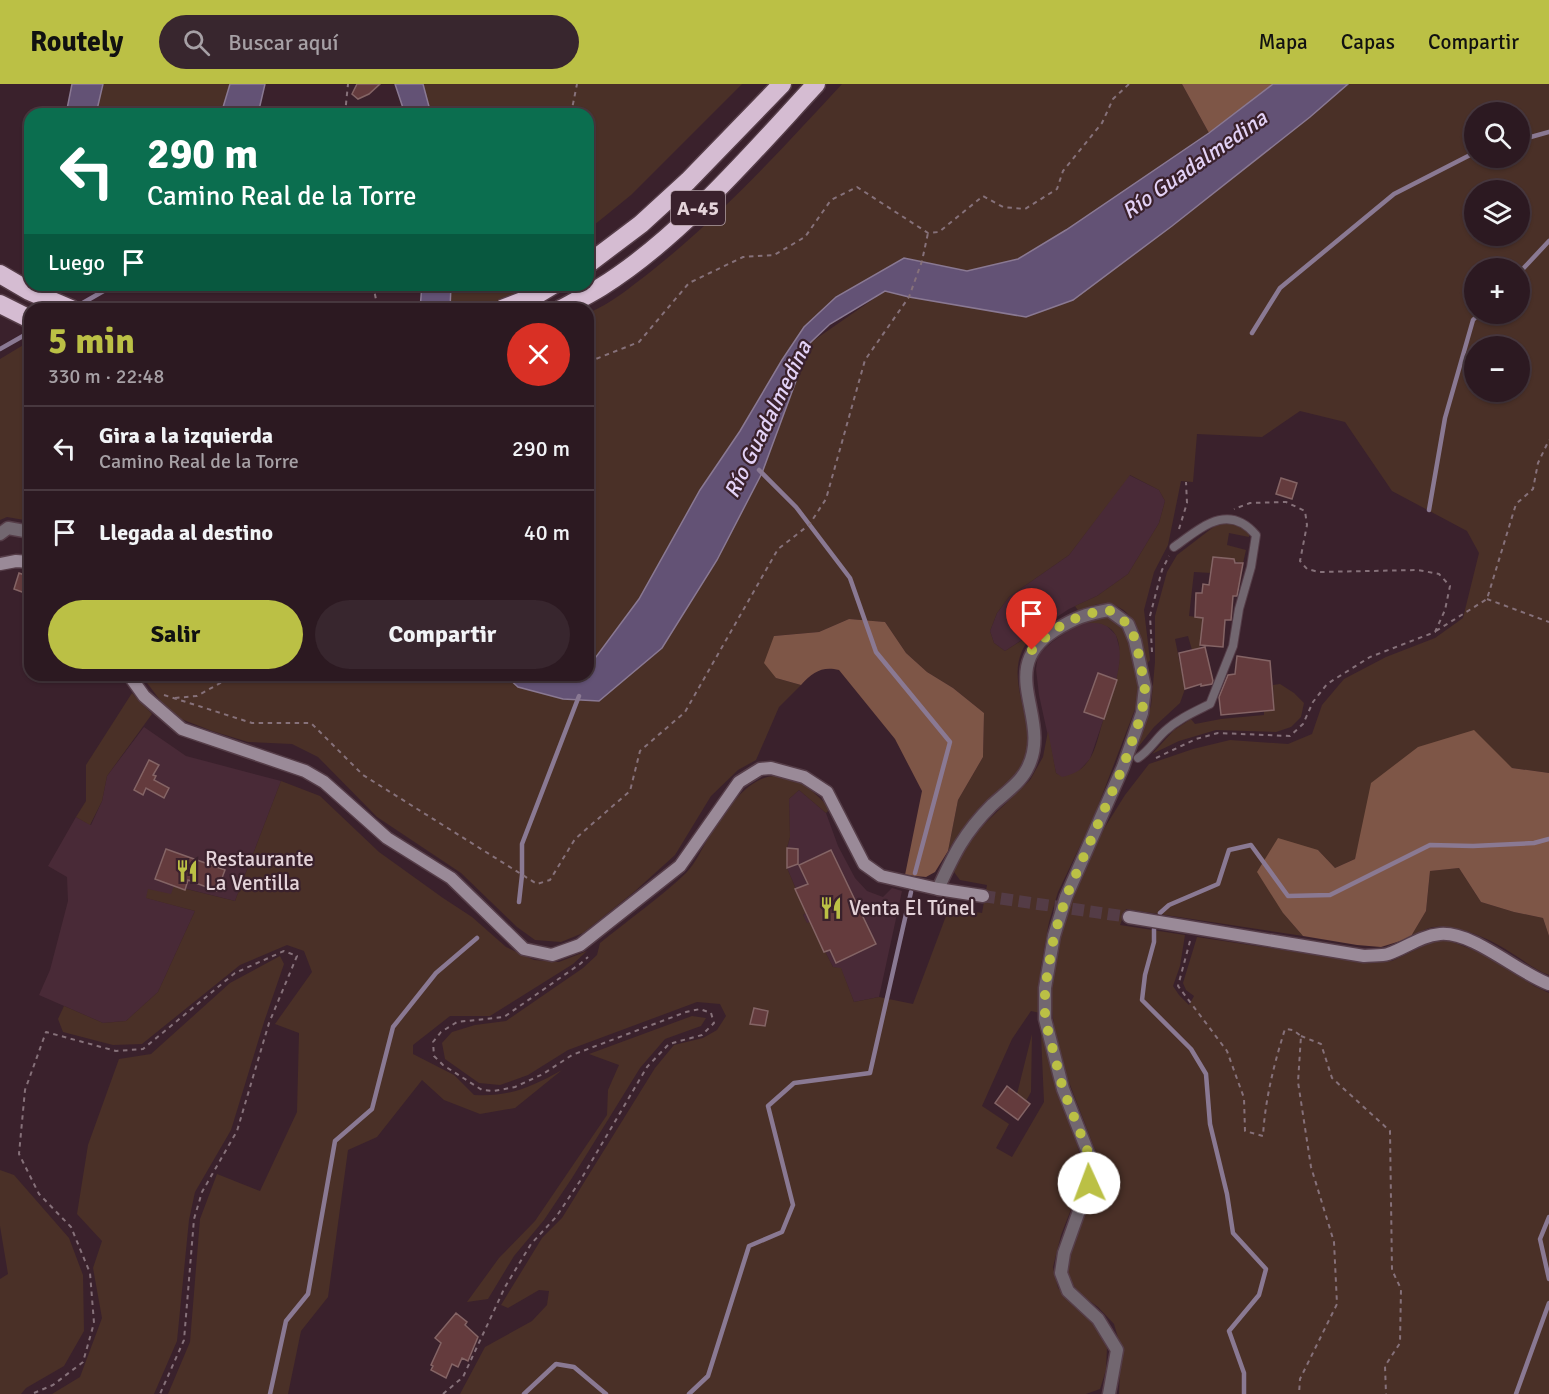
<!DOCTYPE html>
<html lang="es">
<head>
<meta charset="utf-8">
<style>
  :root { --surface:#2c1921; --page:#38262e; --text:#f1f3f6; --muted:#a6a0a5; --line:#48383f; --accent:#bbc045 }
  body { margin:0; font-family:Signika,sans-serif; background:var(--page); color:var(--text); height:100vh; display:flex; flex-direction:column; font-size:22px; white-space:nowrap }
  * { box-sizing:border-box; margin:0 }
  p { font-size:20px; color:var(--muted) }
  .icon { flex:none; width:33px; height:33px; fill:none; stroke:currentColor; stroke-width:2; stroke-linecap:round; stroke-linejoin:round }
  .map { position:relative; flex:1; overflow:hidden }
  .details { position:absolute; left:24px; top:219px; width:570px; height:378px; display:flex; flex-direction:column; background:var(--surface); border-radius:18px; box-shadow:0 2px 4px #0004,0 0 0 2px var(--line) }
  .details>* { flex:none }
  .hud { position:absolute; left:24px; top:24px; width:570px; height:183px; border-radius:18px; box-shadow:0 2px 4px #0004,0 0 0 2px var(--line); background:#0b6e4f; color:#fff; overflow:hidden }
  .fabs { position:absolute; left:1464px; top:18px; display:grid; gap:12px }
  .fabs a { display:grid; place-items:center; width:66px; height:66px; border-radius:50%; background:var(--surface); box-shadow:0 2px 4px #0004,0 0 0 2px var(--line); font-size:30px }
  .pin { position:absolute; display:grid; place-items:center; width:51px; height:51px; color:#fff; margin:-62px -26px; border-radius:50% 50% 50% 0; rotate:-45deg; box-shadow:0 0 6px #0007 }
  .pin .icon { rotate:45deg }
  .me { position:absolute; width:66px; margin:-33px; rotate:358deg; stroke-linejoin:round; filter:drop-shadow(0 0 4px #0008) }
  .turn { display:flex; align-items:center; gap:21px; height:126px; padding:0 24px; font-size:27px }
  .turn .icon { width:78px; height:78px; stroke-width:2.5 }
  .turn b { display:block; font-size:42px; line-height:51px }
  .then { display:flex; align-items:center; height:57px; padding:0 24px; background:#0003; gap:12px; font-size:22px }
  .round { display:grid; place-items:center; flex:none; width:63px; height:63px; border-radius:32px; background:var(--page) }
  .overview { display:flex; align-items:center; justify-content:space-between; height:102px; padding:0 24px }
  h1 { font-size:36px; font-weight:800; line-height:45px; color:var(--accent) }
  .primary-button { display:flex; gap:12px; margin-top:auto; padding:12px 24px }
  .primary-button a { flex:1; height:69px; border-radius:36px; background:var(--accent); color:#111; font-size:24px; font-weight:800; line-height:69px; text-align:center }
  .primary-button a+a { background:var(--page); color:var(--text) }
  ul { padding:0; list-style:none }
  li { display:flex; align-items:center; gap:18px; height:84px; padding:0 24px; border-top:2px solid var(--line) }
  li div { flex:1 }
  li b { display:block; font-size:22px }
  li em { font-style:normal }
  header { display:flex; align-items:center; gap:36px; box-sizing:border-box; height:84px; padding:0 30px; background:var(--accent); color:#111 }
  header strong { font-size:28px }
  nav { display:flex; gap:33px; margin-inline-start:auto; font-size:21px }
  .search { width:420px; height:54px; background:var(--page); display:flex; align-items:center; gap:15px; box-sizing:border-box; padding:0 21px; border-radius:33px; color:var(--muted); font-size:22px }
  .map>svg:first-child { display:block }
  .built { fill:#492a37 }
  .green { fill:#4a3027; fill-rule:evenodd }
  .forest { fill:#7e5647 }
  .water { fill:#635275; stroke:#8a7993; stroke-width:1.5 }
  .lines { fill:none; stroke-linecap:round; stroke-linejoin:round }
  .stream { stroke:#8a7993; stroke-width:4.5 }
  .building { fill:#643b3d; stroke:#846465; stroke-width:1.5 }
  .secondary-tunnel { stroke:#543c46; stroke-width:12; stroke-dasharray:12 6; stroke-linecap:butt }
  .lane-casing { stroke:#553d48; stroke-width:10 }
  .street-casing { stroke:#553d48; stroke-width:15 }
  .secondary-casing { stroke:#553d48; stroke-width:15 }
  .highway-casing { stroke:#553d48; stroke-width:21 }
  .path { stroke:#86717a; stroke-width:2; stroke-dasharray:4.5 4.5; stroke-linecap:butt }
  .lane { stroke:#726770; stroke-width:8 }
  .street { stroke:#726770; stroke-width:12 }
  .secondary { stroke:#9a8a98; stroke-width:12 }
  .highway { stroke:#d5bcd2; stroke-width:18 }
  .highway-bridge-casing { stroke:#553d48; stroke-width:21; stroke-linecap:butt }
  .highway-bridge { stroke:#d5bcd2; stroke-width:18 }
  .route { stroke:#bbc045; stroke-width:10; stroke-dasharray:0 18 }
  .labels { text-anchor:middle; stroke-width:4.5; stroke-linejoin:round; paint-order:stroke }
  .shield { fill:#3a212c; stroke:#b19ea5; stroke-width:1.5 }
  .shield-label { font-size:20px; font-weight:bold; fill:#e4d3d9 }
  .poi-label { font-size:21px; fill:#e4d3d9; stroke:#3a212c; text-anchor:start }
  .water-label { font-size:22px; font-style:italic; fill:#e3d2f7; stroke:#3a212c }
</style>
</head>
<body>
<header>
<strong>Routely</strong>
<div class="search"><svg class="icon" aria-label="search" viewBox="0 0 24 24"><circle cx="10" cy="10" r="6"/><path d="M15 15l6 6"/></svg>Buscar aquí</div>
<nav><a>Mapa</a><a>Capas</a><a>Compartir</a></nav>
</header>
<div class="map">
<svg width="1549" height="1310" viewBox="0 0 1549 1310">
  <rect width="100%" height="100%" fill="#3a212c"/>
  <path class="built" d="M1129 391 1159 406 1165 417 1159 439 1128 490 1097 512 1069 525 1005 567 994 559 990 547 997 529 1009 513 1069 471Z
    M1093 537 1106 541 1116 551 1121 570 1117 596 1090 675 1076 690 1062 694 1056 689 1039 611 1036 585 1038 571 1052 558 1078 540Z
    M144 643 186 672 281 697 235 817 175 802 172 810 147 814 195 827 158 908 126 937 103 939 39 911 50 886 68 817 67 793 48 782 76 733 91 741 102 717 107 692Z
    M799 706 826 729 838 762 855 794 867 807 883 813 892 804 902 807 879 913 854 918 841 885 833 883 810 839 807 840 803 831 806 829 787 784V764L790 753 789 715Z"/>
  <path class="green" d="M103 0H230L221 30H96Z
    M423 0H742L631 111 588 146V30H431Z
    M842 0H1182L1209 49 1066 146 1018 175 967 187 904 174 782 276 740 347 700 406 639 515 596 573 588 576V229C611 220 629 204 649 189 720 133 781 66 842 0Z
    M1348 0H1549V689L1512 684 1363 742 1355 775 1335 784 1318 766 1283 829 1303 852 1126 825 1120 841 1185 851 1180 882 1173 902 1179 911 1189 921 1194 912 1186 906 1183 899 1197 853 1364 878 1392 877 1434 857 1447 856 1471 865 1496 877 1534 902 1549 909V1310H1119L1121 1264 1114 1240 1098 1223 1077 1208 1068 1190V1171L1074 1151 1098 1085 1097 1071 1062 980 1054 943 1050 907 1063 836 1095 759 1125 711 1149 680 1193 665 1230 656 1288 660 1312 650 1322 621 1344 595 1386 573 1435 554 1463 534 1479 469 1467 447 1392 407 1345 338 1300 327 1262 353 1197 350 1193 398 1181 397 1168 461 1154 488 1144 526 1150 576 1147 580C1139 554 1136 518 1101 520 1094 520 1085 525 1079 528L1075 522 1097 512 1128 490 1159 439 1165 417 1159 406 1130 391 1069 471 1009 513 997 529 990 547 994 559 1005 567 1035 548C1031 554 1025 560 1022 567 1006 603 1040 643 1023 680 1017 692 1005 702 995 711 978 728 960 745 948 767L958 716 983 673 984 629 953 604 927 588 906 569 885 538 849 535 819 548 774 552 776 594 801 601 779 623 756 676 738 686 711 712 675 771 634 808 583 849 561 858 535 856 517 843 461 789 377 733 318 673 292 660 248 658 212 647 181 635 163 620 141 591H505L518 603 599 617 762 389 810 259 885 207 909 213 1026 233 1073 216 1172 142 1310 33ZM1474 28H1520V74H1474ZM1474 106H1520V152H1474ZM1474 184H1520V230H1474ZM1474 262H1520V308H1474Z
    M451 201H527L539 225H450Z
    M30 257V437L7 433 0 436V275Z
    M1220 438H1233L1249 446V453L1229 449 1227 461 1246 466 1243 479 1213 473 1211 489 1194 488 1189 532 1203 534 1200 564 1192 566 1188 552 1175 555 1185 605 1180 619 1154 643 1139 662 1134 660 1151 622 1155 578V532L1167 488 1177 471Z
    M1093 533 1108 534 1121 541 1132 560 1139 589 1137 620 1093 735 1058 808 1049 838 1040 888V929L1031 927 1012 955 982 1022 1009 1040 996 1064 1012 1073 1044 1018 1041 950 1083 1079 1079 1105 1061 1151 1053 1183 1058 1204 1096 1242 1107 1264 1106 1286 1100 1305 1086 1310H460L485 1263 532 1237 547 1221 549 1207 539 1206 508 1224 501 1221 542 1154 562 1134 655 984 674 961 703 954 717 946 726 932 720 920 697 918 568 966 528 991 500 1001 479 999 445 975 442 959 452 948 475 941 506 937 583 884 597 871 600 859C628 836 660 814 686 789 695 780 702 765 708 754 743 698 776 662 830 725L826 729 799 706 789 715 790 753 787 764V784L806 829 803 831 807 839 810 838 833 883 841 884 854 918 879 913 913 920 949 824 982 829 987 801 960 796 954 788 960 772 972 752 1030 696 1043 673 1048 647 1056 689 1062 693C1074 690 1081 687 1089 676 1096 666 1099 649 1103 637 1115 604 1144 528 1078 540Z
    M1280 600 1294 609 1304 619 1301 633 1291 643 1276 648 1216 646 1179 657 1152 670 1174 646 1191 635 1195 640 1221 635 1264 631V627L1274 626 1273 601Z
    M132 609 152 630 107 692 102 717 90 741 76 733 86 717V681Z
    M281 697 320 712 379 768 443 814 472 833 506 863 534 876 559 878 587 867 573 880 490 932H450L413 961V970L454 991 474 1011C510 1013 531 1003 562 986L515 1024 480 1030 444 1016 422 996 377 1053 348 1066 328 1213 301 1247 288 1310H168L190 1258 200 1135 217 1090 260 1107 297 1028 299 949 275 940 312 888 304 867 287 861 240 881 142 960 113 961 63 948 58 935 64 922 103 939 126 937 158 908 195 827 146 814 148 805 171 810 174 802 235 817Z
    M1459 784 1481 818 1514 828 1543 834 1549 852V891C1535 886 1526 878 1513 870 1492 856 1461 841 1435 843 1427 843 1417 850 1410 854L1426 827 1430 787Z
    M280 872 284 880 264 938 231 1046 195 1108 189 1136 177 1257 154 1310H52L80 1293 102 1234 93 1184 102 1157 77 1130 88 1061 119 975 151 970 230 899Z
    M692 932 706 934 701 942 665 955 640 984 572 1094 544 1136 514 1172 488 1215 467 1218 499 1174 535 1137 607 1031 608 1006 619 981 589 970Z
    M1032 950 1031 1008 1026 1017 1017 1010Z
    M0 1086 14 1091 69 1154 83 1191 84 1247 64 1282 26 1304 21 1310H0V1195L8 1190 0 1142Z"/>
  <path class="forest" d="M1182 0H1273L1209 49Z
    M849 535 885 538 906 569 927 588 953 604 984 629 983 673 958 716 948 767 935 788 926 793 905 791 922 707 895 655 839 586C822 582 813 588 801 601L776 594 764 579 774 552 819 548Z
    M1474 646 1512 684 1549 689V852L1543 834 1514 828 1481 818 1459 784 1430 787 1426 827 1410 854 1381 863 1357 861 1303 852 1283 829 1257 788 1278 754 1318 766 1335 784 1355 775 1371 699 1418 663Z"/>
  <path class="water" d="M72 0H103L96 30H66Z
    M230 0H265L258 30H221Z
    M395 0H423L431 30H405Z
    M1273 0H1348L1310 33 1172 142 1073 216 1026 233 909 213 885 207 830 240 810 259 762 389 717 476 662 564 599 617 563 615 518 603 505 591H588V576L596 573 639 515 700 406 740 347 782 276 804 243 836 213 904 174 967 187 1018 175 1066 146 1209 49Z
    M422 201H451L450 225H420Z"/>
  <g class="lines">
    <path class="stream" d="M1520 56 1549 48
      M1520 188 1549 157
      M74 224 114 201
      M1252 249 1280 204 1394 110 1474 69
      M0 265 30 248
      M759 386 796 423 850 494 876 568 950 658 915 789
      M1429 426 1445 334 1473 236 1479 230
      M519 818 522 791V760L579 612
      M1160 829 1169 821 1218 800 1229 766 1251 761 1288 812 1330 811 1430 761 1473 762 1534 759 1549 755
      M1154 845V858L1145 891 1142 916 1191 965 1206 990 1210 1040 1227 1110 1233 1149 1266 1185 1259 1211 1229 1247 1244 1289V1310
      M1549 1133 1540 1155 1549 1195
      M270 1310 286 1237 308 1210 335 1057 372 1025 393 943 436 889 477 854
      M524 1310 556 1280 574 1283 606 1310
      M689 1310 708 1292 749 1162 782 1148 793 1121 768 1022 794 999 870 989 911 808
      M1516 1310 1549 1219"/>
  </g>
  <path class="building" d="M357 0H380L369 10 358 15 352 10Z
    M1281 394 1297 399 1292 415 1276 410Z
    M1213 473 1234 475 1235 479H1243L1237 512H1233L1231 536H1225L1223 563 1200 561 1203 534 1195 533 1196 509H1202L1203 500 1209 501Z
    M19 489 30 493V511L14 505Z
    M1205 563 1213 597 1212 600 1201 602V600L1185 605 1179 569Z
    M1237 572 1270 577 1274 626 1221 631 1219 613 1228 591 1235 590Z
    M1098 589 1117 596 1104 635 1084 628Z
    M149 676 159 681 153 691 156 692 154 696 169 704 164 714 146 704 143 711 134 706Z
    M787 764 798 765V780L787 784Z
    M166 765 225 786 217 807 188 796 185 806 155 795Z
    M831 766 876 860 836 879 830 866 824 868 795 805 808 800 799 781Z
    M754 924 768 927 765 942 750 940Z
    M1007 1002 1030 1020 1018 1036 995 1019Z
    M456 1229 467 1238 465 1241 478 1253 468 1277 462 1274 458 1283 452 1280 446 1294 431 1286 433 1282 431 1281 441 1259 435 1254Z"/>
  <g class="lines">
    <path class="secondary-tunnel" d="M983 812 1129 833"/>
    <g class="lane-casing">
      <path id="lane" d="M1138 674C1149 667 1155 656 1165 647 1178 635 1194 628 1210 620L1233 562 1239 525 1251 483 1256 451C1228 418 1201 444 1174 463"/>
    </g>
    <g class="street-casing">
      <path id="street" d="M0 450 8 444 30 448
        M938 805C954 770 964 749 992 721 1004 710 1020 699 1027 685 1054 635 994 586 1054 547 1074 534 1086 530 1109 526L1128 540 1135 557 1145 603 1142 629 1123 683 1066 813 1054 852 1045 904V935L1063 1005 1091 1076 1089 1099 1064 1169 1061 1189 1068 1207 1098 1235 1117 1266 1109 1310"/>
    </g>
    <g class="secondary-casing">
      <path id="secondary" d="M0 480 16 477 30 478
        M129 591 144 612 182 645 305 687 324 698 387 754 451 794 524 865 552 871 580 861 680 782 739 698 760 685 771 684 804 693 827 708 864 780 881 792 938 805 983 812
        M1129 833 1364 872C1372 871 1381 872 1388 870 1406 864 1420 852 1440 850 1473 847 1518 889 1549 900"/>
    </g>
    <g class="highway-casing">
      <path id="highway" d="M588 180 641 140 688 97 782 0
        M0 190 29 207 71 225
        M533 213 553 201
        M0 220 30 235
        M561 225C574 218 588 211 601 203 680 154 753 68 816 0"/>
    </g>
    <path class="path" d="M345 30 348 0
      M571 30 577 0
      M373 201 378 225
      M588 278 639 258 689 199 743 173 774 171 805 153 831 116 857 103 928 149 939 148 983 112 1003 123 1025 125 1057 105 1063 87 1102 39 1113 15 1129 0
      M1179 445 1187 419 1186 398
      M1487 515 1549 538
      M1436 547 1487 515 1516 420 1533 405 1538 379 1549 356
      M1152 568 1150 532 1162 486 1169 472
      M164 611 252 639H311L363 691 537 800 550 796 575 755 630 707 640 667 685 628 778 465 809 441 826 415 865 276 909 213 922 177 928 149
      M175 614 197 612 222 598 263 591
      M1156 674 1196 655 1218 649 1290 652 1303 640 1313 618 1327 600 1370 573 1435 548 1445 526 1450 502 1439 490 1418 486 1319 488 1307 485 1300 477 1307 441 1305 427 1286 418 1250 419 1234 425
      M1190 857 1178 902 1227 967 1244 1014 1245 1047 1263 1052C1265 1016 1274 980 1285 945L1293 946 1301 952 1298 998 1311 1083 1334 1158 1337 1220 1300 1295 1299 1310
      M1301 952 1321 960 1332 994 1390 1047 1392 1186 1401 1205 1400 1259 1385 1282 1386 1310
      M34 1309 53 1301 83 1278 94 1239 90 1189 71 1143 39 1110 19 1070 25 1006 46 948 116 967 143 965 235 889 284 867 297 872 269 939 237 1047 202 1108 194 1135 184 1256 160 1310
      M443 1310 463 1293 505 1203 531 1160 556 1133 580 1097 647 983 669 960 702 951 714 939 711 929 700 925 686 928 572 971 543 990 515 1003 494 1007 482 1006 443 981 434 972 433 958 441 948 457 938 504 933 580 880 588 873"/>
    <use href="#lane" class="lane"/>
    <use href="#street" class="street"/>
    <use href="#secondary" class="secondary"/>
    <use href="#highway" class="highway"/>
    <g class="highway-bridge-casing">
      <path id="highway-bridge" d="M502 225 533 213"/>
    </g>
    <use href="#highway-bridge" class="highway-bridge"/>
  </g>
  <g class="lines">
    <path class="route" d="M1032 566C1057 541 1074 531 1109 526L1128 540 1136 557 1145 603 1142 629 1123 683 1066 813 1054 852 1045 904V935L1063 1005 1091 1076 1089 1099"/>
  </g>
  <defs>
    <g id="restaurant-bare" transform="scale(1.8)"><path d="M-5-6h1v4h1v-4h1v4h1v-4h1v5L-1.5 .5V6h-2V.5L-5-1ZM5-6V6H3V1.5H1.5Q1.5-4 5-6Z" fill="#bbc045" stroke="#3a212c" stroke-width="2.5" paint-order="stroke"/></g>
  </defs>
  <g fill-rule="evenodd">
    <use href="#restaurant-bare" x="187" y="787"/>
    <use href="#restaurant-bare" x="831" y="824"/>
  </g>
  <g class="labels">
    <rect class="shield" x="671" y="107" width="54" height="34" rx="4.5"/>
    <g class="shield-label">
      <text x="698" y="131">A-45</text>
    </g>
    <g class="poi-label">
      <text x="205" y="782">Restaurante<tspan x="205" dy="24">La Ventilla</tspan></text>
      <text x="849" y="831">Venta El Túnel</text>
    </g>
    <g class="water-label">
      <text transform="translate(1194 80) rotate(-35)" y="8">Río Guadalmedina</text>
      <text transform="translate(767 335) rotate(-64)" y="8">Río Guadalmedina</text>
    </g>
  </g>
</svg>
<div class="fabs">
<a><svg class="icon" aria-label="search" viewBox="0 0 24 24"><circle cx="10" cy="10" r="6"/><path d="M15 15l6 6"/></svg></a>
<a><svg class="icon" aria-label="layers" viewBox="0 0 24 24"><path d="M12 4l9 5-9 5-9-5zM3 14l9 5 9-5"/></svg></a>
<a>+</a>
<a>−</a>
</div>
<div class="pin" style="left:1032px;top:566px;background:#d93025"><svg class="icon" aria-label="arrive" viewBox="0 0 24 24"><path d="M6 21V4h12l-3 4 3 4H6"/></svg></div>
<svg class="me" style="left:1089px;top:1099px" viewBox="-20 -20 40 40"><circle r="19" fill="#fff"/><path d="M0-13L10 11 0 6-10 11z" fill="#bbc045"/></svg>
<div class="hud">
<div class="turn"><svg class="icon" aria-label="left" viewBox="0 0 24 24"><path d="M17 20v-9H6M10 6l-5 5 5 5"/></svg><div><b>290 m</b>Camino Real de la Torre</div></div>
<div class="then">Luego<svg class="icon" aria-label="arrive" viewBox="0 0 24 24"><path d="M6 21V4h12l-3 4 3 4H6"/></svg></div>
</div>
<section class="details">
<div class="overview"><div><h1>5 min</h1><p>330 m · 22:48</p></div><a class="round" style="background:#d93025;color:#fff"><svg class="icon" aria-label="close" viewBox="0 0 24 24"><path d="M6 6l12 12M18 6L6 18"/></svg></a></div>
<ul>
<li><svg class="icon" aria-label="left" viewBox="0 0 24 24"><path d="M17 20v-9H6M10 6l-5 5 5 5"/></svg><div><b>Gira a la izquierda</b><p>Camino Real de la Torre</p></div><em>290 m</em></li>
<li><svg class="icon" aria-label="arrive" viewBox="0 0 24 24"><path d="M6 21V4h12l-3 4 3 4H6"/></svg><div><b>Llegada al destino</b></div><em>40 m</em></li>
</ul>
<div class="primary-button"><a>Salir</a><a>Compartir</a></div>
</section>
</div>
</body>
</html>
